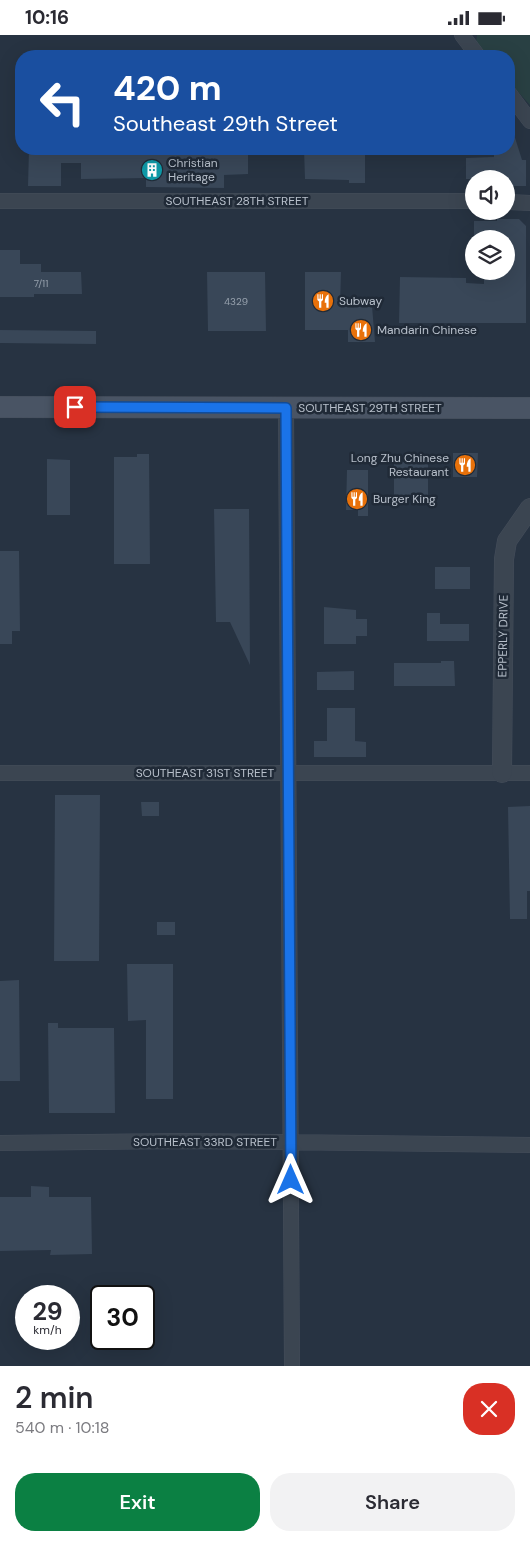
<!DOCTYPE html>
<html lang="en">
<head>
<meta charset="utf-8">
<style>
  :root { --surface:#fff; --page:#f2f2f3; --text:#2b2b33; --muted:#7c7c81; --accent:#0b8043 }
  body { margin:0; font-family:"DM Sans",sans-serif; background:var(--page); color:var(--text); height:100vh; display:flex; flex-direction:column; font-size:19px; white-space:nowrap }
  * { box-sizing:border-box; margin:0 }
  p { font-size:16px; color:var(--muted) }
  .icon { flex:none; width:28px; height:28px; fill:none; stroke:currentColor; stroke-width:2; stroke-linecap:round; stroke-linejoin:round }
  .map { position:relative; height:1331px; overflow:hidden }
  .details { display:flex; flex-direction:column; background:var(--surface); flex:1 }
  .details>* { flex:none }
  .hud { position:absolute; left:15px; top:15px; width:500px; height:105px; border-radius:20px; box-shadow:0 5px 20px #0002; background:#1a4fa0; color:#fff; overflow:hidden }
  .buttons { position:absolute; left:465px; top:135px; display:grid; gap:10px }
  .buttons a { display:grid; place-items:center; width:50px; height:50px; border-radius:50%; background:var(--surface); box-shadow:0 5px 20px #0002; font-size:25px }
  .speed { position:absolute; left:15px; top:1250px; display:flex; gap:10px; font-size:25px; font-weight:700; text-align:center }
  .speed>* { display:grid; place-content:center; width:65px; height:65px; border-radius:50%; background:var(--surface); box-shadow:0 5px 20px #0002; line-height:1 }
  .speed small { font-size:12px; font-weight:400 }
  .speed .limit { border:2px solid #111; border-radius:8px; background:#fff; color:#111 }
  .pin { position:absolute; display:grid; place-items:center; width:42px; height:42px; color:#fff; margin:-21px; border-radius:10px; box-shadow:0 2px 8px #0006 }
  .me { position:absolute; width:55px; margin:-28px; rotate:0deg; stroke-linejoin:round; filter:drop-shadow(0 0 4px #0008) }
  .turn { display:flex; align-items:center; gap:18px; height:105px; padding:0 15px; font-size:22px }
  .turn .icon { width:65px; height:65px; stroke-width:2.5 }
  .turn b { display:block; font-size:35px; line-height:42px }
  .round { display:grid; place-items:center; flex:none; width:52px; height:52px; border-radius:20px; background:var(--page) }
  .overview { display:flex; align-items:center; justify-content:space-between; height:85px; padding:0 15px }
  h1 { font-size:30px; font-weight:600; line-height:38px }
  .button { display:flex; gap:10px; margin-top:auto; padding:10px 15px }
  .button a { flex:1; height:58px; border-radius:20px; background:var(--accent); color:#fff; font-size:20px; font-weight:600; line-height:58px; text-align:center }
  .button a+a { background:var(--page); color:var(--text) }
  .status { display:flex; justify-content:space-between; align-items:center; height:35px; padding:0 25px; background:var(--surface); direction:ltr }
  .status svg { height:14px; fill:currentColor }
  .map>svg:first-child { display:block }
  .green { fill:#294043 }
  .building { fill:#394758 }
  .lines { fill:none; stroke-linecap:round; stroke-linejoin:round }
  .minor-casing { stroke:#454e5b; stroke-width:16 }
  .tertiary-casing { stroke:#454e5b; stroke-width:20 }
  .secondary-casing { stroke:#454e5b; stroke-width:22 }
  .minor { stroke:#3b4551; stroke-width:15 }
  .tertiary { stroke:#3b4551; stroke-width:19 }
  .secondary { stroke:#495464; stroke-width:21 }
  .route-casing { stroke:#114b97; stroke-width:12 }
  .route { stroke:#1a73e8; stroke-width:9 }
  .labels { text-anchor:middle; stroke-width:5; stroke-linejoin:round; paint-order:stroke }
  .number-label { font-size:10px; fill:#96a0ac }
  .poi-label { font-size:12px; fill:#b8c0cb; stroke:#202a37; text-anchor:start }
  .street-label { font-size:12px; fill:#b8c0cb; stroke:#202a37 }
</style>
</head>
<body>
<div class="status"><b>10:16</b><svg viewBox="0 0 49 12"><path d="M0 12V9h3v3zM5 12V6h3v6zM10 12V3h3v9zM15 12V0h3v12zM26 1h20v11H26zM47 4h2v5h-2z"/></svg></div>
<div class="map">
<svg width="530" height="1331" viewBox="0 0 530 1331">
  <rect width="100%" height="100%" fill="#273342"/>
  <path class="green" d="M477 0H530V70L509 47V21H486L476 9Z"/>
  <path class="building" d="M509 90H511L522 125H526V151H506V144H466V123L494 122V114H509Z
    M29 114H248V139L224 140V153L146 152V143L81 144V128H61V151H28Z
    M304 114H365V148H349V145L305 144Z
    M497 184H519L526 191V288H399L400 242 466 243V248L484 249V245H492V236H506V204H474V186H497Z
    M0 215H20V229H41V237H81L82 259H34V262H0Z
    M207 237H265L266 296H208Z
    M305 237H341L340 271H372L375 307H348V295H305Z
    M0 295 96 296V309L0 308Z
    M453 418H478L477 442H453Z
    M137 419H149L150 529H114V422H137Z
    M47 424 70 425V480H47Z
    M428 426V463H394V427Z
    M347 435H368V481H358V475H346Z
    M214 474H249L250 630 230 587H216Z
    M0 516H19L20 596H12V609H0Z
    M435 532H470V554H435Z
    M324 572 356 575V584H367V601H356V609H324Z
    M427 578H440V589H469V606H427Z
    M441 626H454L455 651H394V628H441Z
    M354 636V655H317V637Z
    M327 673H355V706L366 707V722H314V706H327Z
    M55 760H100L99 926H54Z
    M141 767H159V781H142Z
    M530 771V856H527V884H510L508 772Z
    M157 887H175V900H157Z
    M127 929H173V1064H146V985L128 986Z
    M19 945 20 1046H0V946Z
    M48 988H58V993H114L115 1078H49Z
    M31 1151 49 1152V1162H91L92 1219 50 1220 51 1215 0 1216V1162H31Z"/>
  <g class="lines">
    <g class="minor-casing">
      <path id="minor" d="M462 0 478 21
        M509 58 530 86
        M0 166H474
        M506 167 530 168
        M286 373 292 1331
        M0 738H530
        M0 1108 180 1106 530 1110"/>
    </g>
    <g class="tertiary-casing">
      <path id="tertiary" d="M502 738 504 524 507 506 530 473"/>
    </g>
    <g class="secondary-casing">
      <path id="secondary" d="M0 372 530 373"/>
    </g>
    <use href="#minor" class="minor"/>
    <use href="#tertiary" class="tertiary"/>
    <use href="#secondary" class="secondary"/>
  </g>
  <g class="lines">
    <g class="route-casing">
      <path id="route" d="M75 372 286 373 291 1145"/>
    </g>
    <use href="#route" class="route"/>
  </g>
  <defs>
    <g id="building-disc" transform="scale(1.125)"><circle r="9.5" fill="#0f9aa8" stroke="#202a37"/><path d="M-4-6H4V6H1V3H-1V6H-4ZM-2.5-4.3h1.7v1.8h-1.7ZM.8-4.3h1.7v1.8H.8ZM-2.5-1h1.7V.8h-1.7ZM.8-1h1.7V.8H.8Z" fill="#fff"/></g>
    <g id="restaurant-disc" transform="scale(1.125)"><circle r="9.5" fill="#e8710a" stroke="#202a37"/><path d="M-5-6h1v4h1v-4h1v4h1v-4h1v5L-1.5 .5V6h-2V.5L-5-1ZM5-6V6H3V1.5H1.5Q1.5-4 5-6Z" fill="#fff"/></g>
  </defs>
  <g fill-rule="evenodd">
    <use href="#building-disc" x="152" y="135"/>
    <use href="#restaurant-disc" x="323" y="266"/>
    <use href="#restaurant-disc" x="361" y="295"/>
    <use href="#restaurant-disc" x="465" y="430"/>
    <use href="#restaurant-disc" x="357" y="464"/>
  </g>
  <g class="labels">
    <g class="number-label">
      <text x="41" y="252">7/11</text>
      <text x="236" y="270">4329</text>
    </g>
    <g class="poi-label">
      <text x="168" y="132">Christian<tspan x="168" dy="14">Heritage</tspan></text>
      <text x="339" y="270">Subway</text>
      <text x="377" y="299">Mandarin Chinese</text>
      <text x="449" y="427" text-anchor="end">Long Zhu Chinese<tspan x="449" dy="14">Restaurant</tspan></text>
      <text x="373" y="468">Burger King</text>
    </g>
    <g class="street-label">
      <text x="237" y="170">SOUTHEAST 28TH STREET</text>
      <text x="370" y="377">SOUTHEAST 29TH STREET</text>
      <text transform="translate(503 601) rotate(-89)" y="4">EPPERLY DRIVE</text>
      <text x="205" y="742">SOUTHEAST 31ST STREET</text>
      <text x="205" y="1111">SOUTHEAST 33RD STREET</text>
    </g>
  </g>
</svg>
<div class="buttons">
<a><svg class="icon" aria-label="sound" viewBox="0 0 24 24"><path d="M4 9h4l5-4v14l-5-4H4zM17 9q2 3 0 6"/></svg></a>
<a><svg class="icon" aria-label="layers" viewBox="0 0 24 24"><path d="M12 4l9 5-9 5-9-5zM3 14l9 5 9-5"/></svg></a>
</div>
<div class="speed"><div>29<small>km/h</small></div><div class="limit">30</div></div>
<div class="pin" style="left:75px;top:372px;background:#d93025"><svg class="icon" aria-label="arrive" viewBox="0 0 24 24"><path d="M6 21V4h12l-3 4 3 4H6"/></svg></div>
<svg class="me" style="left:291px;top:1145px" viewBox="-20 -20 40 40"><path d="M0-17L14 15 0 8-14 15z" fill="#1a73e8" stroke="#fff" stroke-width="4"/></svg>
<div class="hud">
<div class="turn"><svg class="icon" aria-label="left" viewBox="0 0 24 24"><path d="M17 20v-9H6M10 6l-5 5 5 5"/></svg><div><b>420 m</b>Southeast 29th Street</div></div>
</div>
</div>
<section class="details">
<div class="overview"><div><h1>2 min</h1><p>540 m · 10:18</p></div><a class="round" style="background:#d93025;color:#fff"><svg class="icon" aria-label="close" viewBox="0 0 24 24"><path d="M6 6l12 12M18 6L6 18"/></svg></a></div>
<div class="button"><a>Exit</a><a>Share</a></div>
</section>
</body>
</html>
